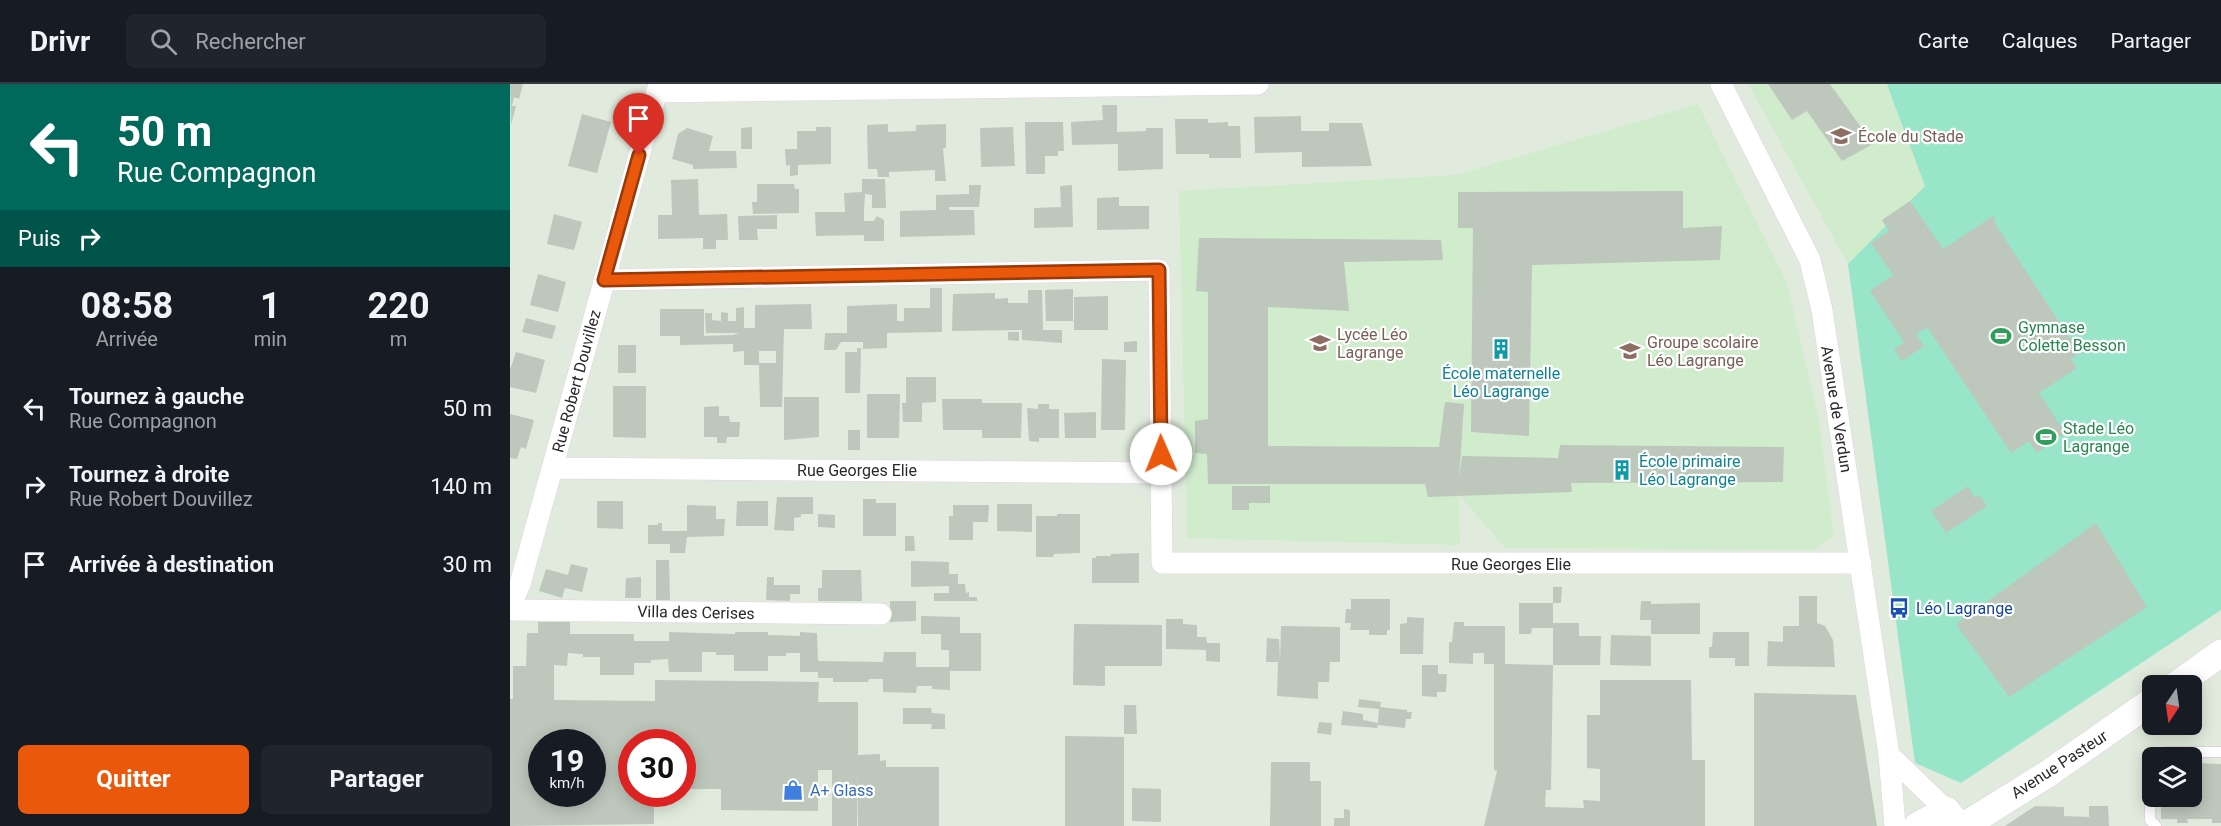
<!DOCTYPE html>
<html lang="fr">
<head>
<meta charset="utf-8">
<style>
  :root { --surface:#171b24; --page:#20242c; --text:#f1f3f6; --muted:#9ea1a6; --line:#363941; --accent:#ea580c }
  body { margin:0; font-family:Roboto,sans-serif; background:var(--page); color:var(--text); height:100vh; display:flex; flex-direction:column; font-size:22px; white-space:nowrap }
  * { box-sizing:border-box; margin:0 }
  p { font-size:20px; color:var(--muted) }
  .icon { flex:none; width:33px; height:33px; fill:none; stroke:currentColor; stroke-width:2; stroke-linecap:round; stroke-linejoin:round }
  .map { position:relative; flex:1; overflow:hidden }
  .side { display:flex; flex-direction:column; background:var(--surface); width:510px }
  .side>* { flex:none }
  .top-card { background:#00695c; color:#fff; overflow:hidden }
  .needle { width:39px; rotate:193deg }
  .controls { position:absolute; left:1632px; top:591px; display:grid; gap:12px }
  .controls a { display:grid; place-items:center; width:60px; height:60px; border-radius:9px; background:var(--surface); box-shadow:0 3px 15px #0003; font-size:30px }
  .speed { position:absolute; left:18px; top:645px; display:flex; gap:12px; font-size:30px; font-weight:700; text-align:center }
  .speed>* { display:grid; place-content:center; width:78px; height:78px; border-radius:50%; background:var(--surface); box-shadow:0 3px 15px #0003; line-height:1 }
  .speed small { font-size:15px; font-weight:400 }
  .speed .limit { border:9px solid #d22; background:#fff; color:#111 }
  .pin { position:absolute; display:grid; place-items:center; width:51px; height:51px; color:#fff; margin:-62px -26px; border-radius:50% 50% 50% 0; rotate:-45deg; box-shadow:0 0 6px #0007 }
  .pin .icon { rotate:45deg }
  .me { position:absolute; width:66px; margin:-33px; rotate:359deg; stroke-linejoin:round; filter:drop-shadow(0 0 4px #0008) }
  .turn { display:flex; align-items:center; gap:21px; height:126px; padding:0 18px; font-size:27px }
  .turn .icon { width:78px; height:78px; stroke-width:2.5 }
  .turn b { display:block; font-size:42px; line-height:51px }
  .then { display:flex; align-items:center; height:57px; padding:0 18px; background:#0003; gap:12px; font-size:22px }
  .eta { display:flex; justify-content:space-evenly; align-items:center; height:102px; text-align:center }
  .eta b { font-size:36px; font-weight:700; line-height:42px }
  .action { display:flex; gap:12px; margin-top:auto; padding:12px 18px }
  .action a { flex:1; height:69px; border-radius:9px; background:var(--accent); color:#fff; font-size:24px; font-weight:700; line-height:69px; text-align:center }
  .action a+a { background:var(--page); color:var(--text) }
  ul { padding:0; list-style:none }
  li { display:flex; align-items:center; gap:18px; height:78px; padding:0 18px }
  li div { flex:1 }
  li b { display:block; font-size:22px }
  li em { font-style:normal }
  header { display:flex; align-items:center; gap:36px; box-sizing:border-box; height:84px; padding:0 30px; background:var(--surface); border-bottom:2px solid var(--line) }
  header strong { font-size:28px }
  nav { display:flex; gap:33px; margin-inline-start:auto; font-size:21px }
  .search { width:420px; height:54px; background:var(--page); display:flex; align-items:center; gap:15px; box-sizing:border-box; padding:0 21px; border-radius:9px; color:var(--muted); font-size:22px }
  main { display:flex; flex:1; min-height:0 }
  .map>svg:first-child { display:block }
  .education { fill:#d0eccd }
  .pitch { fill:#99e5ca }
  .building { fill:#bdc7bc; fill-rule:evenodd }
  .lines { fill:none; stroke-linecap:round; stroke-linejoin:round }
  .service-casing { stroke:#e2d2e1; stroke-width:12 }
  .minor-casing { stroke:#e2d2e1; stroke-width:22 }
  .tertiary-casing { stroke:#e2d2e1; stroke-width:28 }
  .service { stroke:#fff; stroke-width:10 }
  .minor { stroke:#fff; stroke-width:21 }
  .tertiary { stroke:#fff; stroke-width:27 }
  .route-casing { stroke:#983908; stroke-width:15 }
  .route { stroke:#ea580c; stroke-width:10 }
  .labels { text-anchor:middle; stroke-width:4.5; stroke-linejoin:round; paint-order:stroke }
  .education-label { font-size:16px; fill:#785e54; stroke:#fff; text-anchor:start }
  .leisure-label { font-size:16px; fill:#27864d; stroke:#fff; text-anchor:start }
  .culture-label { font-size:16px; fill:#0d838f; stroke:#fff }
  .street-label { font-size:16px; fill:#2a2a2a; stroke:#fff }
  .transit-label { font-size:16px; fill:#164399; stroke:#fff; text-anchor:start }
  .shop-label { font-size:16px; fill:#366cbe; stroke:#fff; text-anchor:start }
</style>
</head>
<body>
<header>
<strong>Drivr</strong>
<div class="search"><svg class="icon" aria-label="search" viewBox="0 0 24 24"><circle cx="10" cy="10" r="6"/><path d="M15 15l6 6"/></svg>Rechercher</div>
<nav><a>Carte</a><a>Calques</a><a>Partager</a></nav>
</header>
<main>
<section class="side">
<div class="top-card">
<div class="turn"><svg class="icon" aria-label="left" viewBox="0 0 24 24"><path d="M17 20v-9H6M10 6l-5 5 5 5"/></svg><div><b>50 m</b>Rue Compagnon</div></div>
<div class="then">Puis<svg class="icon" aria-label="right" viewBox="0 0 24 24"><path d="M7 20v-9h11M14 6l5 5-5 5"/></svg></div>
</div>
<div class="eta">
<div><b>08:58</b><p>Arrivée</p></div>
<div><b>1</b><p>min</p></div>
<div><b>220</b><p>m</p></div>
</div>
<ul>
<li><svg class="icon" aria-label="left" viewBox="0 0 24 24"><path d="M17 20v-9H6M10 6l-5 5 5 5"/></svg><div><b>Tournez à gauche</b><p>Rue Compagnon</p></div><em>50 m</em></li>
<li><svg class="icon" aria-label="right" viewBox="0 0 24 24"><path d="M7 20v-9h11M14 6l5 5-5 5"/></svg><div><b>Tournez à droite</b><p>Rue Robert Douvillez</p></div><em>140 m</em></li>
<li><svg class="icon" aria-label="arrive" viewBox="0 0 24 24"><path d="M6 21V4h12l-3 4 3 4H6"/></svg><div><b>Arrivée à destination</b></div><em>30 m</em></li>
</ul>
<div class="action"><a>Quitter</a><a>Partager</a></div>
</section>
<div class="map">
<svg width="1711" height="742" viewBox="0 0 1711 742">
  <rect width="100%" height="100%" fill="#e0ebdd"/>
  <path class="education" d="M1238 0H1379L1377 2 1415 102 1338 180Z
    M1188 20 1277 199 1309 336 1324 452 1302 466 995 464 949 411 950 461 677 454 669 107 946 91Z"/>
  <path class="pitch" d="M1379 0H1711V526L1451 699 1405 679 1338 180 1415 102 1377 1Z"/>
  <path class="building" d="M0 0H13L9 15 4 13 2 22H6L1 41Z
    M1258 0H1320L1363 60 1332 77 1297 27 1282 36Z
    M592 21H607V48L636 47V44H653V85L608 87V60L562 61 561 38 593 36Z
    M72 30 101 38 87 89 58 82Z
    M791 32V47H819V39H852L862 82 792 83V68L745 69 744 33Z
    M665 35H698V39L718 38V42H730L731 74H699V70H666Z
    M515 38H553L554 67H548V72H535V90H516Z
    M378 40V48L406 47V41L436 40V64H433L436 97H425V86L379 88V93H368L367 85H358L357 41Z
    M242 43V65H231V44Z
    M306 43H321V80L288 81V91L280 92V81L276 82 275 65H287V47H306Z
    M503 43 505 82 471 83 470 44Z
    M177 44 203 52 199 67H226L227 84 183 85V81L162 75 168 50Z
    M188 95 189 131 217 130 218 156H206V165H193V154L148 155V131H162L161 96Z
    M352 95H375L376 124H362V111L355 110 354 128V137H364L367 132 374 136V157H354V151L306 152 305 128H335L334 109 352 108Z
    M247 100H284L285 105H289V129L243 130 242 118H247Z
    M459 101H471L469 123H439V126H464L465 151 390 153V127L426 126V111L459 110Z
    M562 101 563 143 524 144V124L551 123 550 102Z
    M1173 107V144L1212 142 1210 176 1022 181 1019 352 961 348 963 144H948V108Z
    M609 113V122H639V145L587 146V114Z
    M1400 117 1433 165 1483 132 1486 136 1484 138 1566 264 1569 262 1573 266 1561 275 1567 284 1529 309 1555 349 1527 369 1519 357 1501 369 1417 243 1406 250 1414 262 1392 277 1384 265 1394 258 1360 207 1383 191 1361 159 1379 147 1372 136Z
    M44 130 72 138 64 166 37 160Z
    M267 131V145H247L248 156H229L228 132Z
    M689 154 931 156 933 176 834 178 839 227 758 223V362L929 363 935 318 954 320 949 396 952 372 1048 374 1050 361 1274 363 1273 398 1061 399 1062 408 918 413 915 400H698L697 370 685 369V337L698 335V208L686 207Z
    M28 190 56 198 48 228 20 221Z
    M420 204H432V248L377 249V264L353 265V258H331L326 266H314L315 249H337V222L387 220V237H394V224H420Z
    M563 205V237H536L535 206Z
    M518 206H532L533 246H552V259L512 256V246L442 247 443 210 485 209V215L498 214V219H518Z
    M598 212V246H564V213Z
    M301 220 302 245H274L272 323H250L249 281H234V267L223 268V260L170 261V252H150V225H194V252L223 251 229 249H196L195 229H202V236L211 237V228L218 229V237H226V224L234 223V244H245V221ZM249 267H266V279H249Z
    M16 234 46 242 42 255 12 248Z
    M498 248H509V257L498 256Z
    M627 257V268H614V258Z
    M108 261H126V289H108Z
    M347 264H351L350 309H335V268H347Z
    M6 268 35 276 26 309 0 303V286Z
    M592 275 616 276 615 346H591Z
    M396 293H426V318L412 319V338H393L392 319H396Z
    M103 302H136V354L103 353Z
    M357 310H390L389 354H357Z
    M274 313H309V353L274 356Z
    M432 315H472V319H512L511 354H472V346H433Z
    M528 320H539V325H549V354H529V358L519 357 517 324 528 325Z
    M209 322V332H219L220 338H230L229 353H217L216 359H207V353H194V323Z
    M586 328V354H555L554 329Z
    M0 330 24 336 16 365 11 363 7 375 0 374Z
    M338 346H350V366H338Z
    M722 402H760V419H739V426H722Z
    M1458 402 1465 414 1469 411 1477 422 1436 449 1421 427Z
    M267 413H303V430H291V433L284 434V447L264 446Z
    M353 415H366V419H386V452H353Z
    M87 417H113V445L87 444Z
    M227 417H258V442H226Z
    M487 420H522V448L487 447Z
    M177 421 206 422V435H215L214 452 177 453 175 469H160V460H138V441H148V439H152V447H177Z
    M443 421H479L478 438H463V456H439V432H443Z
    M308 430 325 431V444L308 443Z
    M547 430H570V469L544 470 543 473H526V432H547Z
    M1586 439 1637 523 1499 613 1446 540Z
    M395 452H404L405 467H395Z
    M629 469V499H582V474H586V472H601V470Z
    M146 476H159L160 516H146Z
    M401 477 439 478V490H448V500H455L456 509 459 508V513H467V517H424V509H439V502L401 503Z
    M61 480 78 484 72 508 55 504 52 514 29 507 36 485 58 491Z
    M312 486H351L352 517H308V504H312Z
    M131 493V514H115L116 494Z
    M257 493H264V501H290V510H280V517L256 516Z
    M1043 503H1052L1051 519H1043Z
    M1289 512H1307V539L1315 542 1323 556 1325 583 1257 582 1258 557 1273 558V542H1289Z
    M841 515H880V546H877V551H859V546H840L841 539H835L836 525H841Z
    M380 517H406V537L380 538Z
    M1131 517H1141V520L1190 519V550H1141V536H1130Z
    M1009 519H1043V539H1069V552H1091L1090 581H1043L1041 706H1036L1035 723 1074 724 1073 716 1090 717V685L1077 684V631H1090V596H1181L1182 676H1195V742H974L987 687 984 686V580H974V569H963V580L939 579V558H942L944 538H954V542H995V580L1043 581V544H1022L1021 550H1009Z
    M411 532 450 533V549H471V587H440V606L422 605V602H407L406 609 373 608V595H359L358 598H323V594H308V588H290V569H276V572H258V587H224V571H206V568H192V588H159L158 575 141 576V579H124V591H90V573H73V570L58 569 57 582 44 581V616L145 617V596L309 598 308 618H348V671L370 670V677L376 676V683H429V742H348V684L347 742H322V686H308V727L211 726V705H172V658H122V710H144V740L0 742V615H3V582H16L17 549H28V538H60V550H124V557H159V548L225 550V548H258V551L290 552V548L307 549 308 577 373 578 374 568H406V583H439V566H431V550H411ZM32 658H82V710H32Z
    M897 533 914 534 913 570H890V540L897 539Z
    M656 535H673V540L687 541V553H696L697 559H710V578L696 577V566L656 565Z
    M564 540 652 541V582H595V602L563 601Z
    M771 542 830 543V578H820L819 598H808V615L767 612 768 578H756L757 554 769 555 770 578Z
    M1203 548H1239V582H1225V574H1199V563H1202Z
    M1101 551 1141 552V582L1100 581Z
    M912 581H928V590H937L936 608H927V613L912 612Z
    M1244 609 1346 611 1367 742H1244Z
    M849 615 871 618 870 623 897 626V628H902L901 635H896L895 644 868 641 867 644 831 641 833 627 853 630V636L868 639 869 625 848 623Z
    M614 621H626L627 650H614Z
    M393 624H421L422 629 435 630V645H421L422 640H393Z
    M809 638 822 639 821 651 807 649Z
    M555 652 614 653V742H555Z
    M761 678H800V697H811V742H760Z
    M1682 679 1711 680V739H1702V735H1677L1678 739H1667V735H1651V716L1644 715V712H1682Z
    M622 704 651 705V738L622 737Z
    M1525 722 1554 723V732L1579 733V722H1598L1599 742H1495Z
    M834 725 840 726V742H824V734H834Z"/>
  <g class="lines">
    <g class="service-casing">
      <path id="service" d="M1649 674 1656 668H1711
        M1642 678 1641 679 1640 736 1646 742"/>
    </g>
    <g class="minor-casing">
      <path id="minor" d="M1211 0 1300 176 1312 226 1379 671 1385 742
        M147 8 748 0
        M94 196 649 186 652 479H1351
        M42 384 652 389
        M0 523 10 500 149 0
        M0 526 371 530
        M1379 671 1436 726"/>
    </g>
    <g class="tertiary-casing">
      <path id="tertiary" d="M1665 602 1711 569
        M1407 742 1436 726 1449 742
        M1454 742 1536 691 1642 617"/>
    </g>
    <use href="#service" class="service"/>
    <use href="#minor" class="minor"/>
    <use href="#tertiary" class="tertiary"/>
  </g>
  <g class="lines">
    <g class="route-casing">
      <path id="route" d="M129 71 94 196 649 186 651 370"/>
    </g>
    <use href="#route" class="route"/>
  </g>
  <defs>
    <g id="school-bare" transform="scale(1.62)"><path d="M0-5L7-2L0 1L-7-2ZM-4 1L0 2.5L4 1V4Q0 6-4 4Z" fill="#8d6e63" stroke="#fff" stroke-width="2.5" paint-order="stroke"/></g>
    <g id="stadium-bare" transform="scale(1.62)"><path d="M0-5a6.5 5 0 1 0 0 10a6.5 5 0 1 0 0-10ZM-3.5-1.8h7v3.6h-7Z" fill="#2e9e5b" stroke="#fff" stroke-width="2.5" paint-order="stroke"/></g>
    <g id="building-bare" transform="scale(1.62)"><path d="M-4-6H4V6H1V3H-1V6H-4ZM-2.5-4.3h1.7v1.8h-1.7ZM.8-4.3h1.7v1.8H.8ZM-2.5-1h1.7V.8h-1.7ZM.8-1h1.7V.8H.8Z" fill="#0f9aa8" stroke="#fff" stroke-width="2.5" paint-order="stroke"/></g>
    <g id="bus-bare" transform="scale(1.62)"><path d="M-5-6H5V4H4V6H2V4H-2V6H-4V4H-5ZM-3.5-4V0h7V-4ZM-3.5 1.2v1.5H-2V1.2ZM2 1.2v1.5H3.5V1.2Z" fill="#1a4fb4" stroke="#fff" stroke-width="2.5" paint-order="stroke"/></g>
    <g id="shop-bare" transform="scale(1.62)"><path d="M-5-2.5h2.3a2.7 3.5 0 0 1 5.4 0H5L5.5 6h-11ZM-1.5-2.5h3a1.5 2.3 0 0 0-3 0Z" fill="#3f7fe0" stroke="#fff" stroke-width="2.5" paint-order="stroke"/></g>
  </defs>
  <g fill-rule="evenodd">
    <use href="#school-bare" x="1331" y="52"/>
    <use href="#stadium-bare" x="1491" y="252"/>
    <use href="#school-bare" x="810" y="259"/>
    <use href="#building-bare" x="991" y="265"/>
    <use href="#school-bare" x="1120" y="267"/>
    <use href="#stadium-bare" x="1536" y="353"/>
    <use href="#building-bare" x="1112" y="386"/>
    <use href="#bus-bare" x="1389" y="524"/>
    <use href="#shop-bare" x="283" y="706"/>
  </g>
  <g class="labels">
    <g class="education-label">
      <text x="1348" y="58">École du Stade</text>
      <text x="827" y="256">Lycée Léo<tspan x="827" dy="18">Lagrange</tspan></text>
      <text x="1137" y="264">Groupe scolaire<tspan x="1137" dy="18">Léo Lagrange</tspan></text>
    </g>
    <g class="leisure-label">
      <text x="1508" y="249">Gymnase<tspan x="1508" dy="18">Colette Besson</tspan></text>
      <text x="1553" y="350">Stade Léo<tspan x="1553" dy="18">Lagrange</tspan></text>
    </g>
    <g class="culture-label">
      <text x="991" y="295">École maternelle<tspan x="991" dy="18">Léo Lagrange</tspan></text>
      <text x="1129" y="383" text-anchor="start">École primaire<tspan x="1129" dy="18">Léo Lagrange</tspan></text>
    </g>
    <g class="street-label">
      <text transform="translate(66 297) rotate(-75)" y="6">Rue Robert Douvillez</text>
      <text transform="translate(1327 325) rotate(81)" y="6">Avenue de Verdun</text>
      <text x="347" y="392">Rue Georges Elie</text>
      <text x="1001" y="486">Rue Georges Elie</text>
      <text transform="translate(186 528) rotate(1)" y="6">Villa des Cerises</text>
      <text transform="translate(1549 680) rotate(-33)" y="6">Avenue Pasteur</text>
    </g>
    <g class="transit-label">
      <text x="1406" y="530">Léo Lagrange</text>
    </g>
    <g class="shop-label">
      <text x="300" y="712">A+ Glass</text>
    </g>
  </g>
</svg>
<div class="controls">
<a><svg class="needle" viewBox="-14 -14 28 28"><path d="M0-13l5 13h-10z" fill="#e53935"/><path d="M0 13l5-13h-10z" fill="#9ea1a6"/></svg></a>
<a><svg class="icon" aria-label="layers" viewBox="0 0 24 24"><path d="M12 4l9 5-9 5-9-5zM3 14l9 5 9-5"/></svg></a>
</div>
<div class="speed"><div>19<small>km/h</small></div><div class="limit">30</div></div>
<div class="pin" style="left:129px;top:71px;background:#d93025"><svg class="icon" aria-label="arrive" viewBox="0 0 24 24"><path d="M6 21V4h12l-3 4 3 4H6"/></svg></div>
<svg class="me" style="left:651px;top:370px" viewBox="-20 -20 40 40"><circle r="19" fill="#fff"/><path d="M0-13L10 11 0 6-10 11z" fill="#ea580c"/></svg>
</div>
</main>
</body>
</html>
